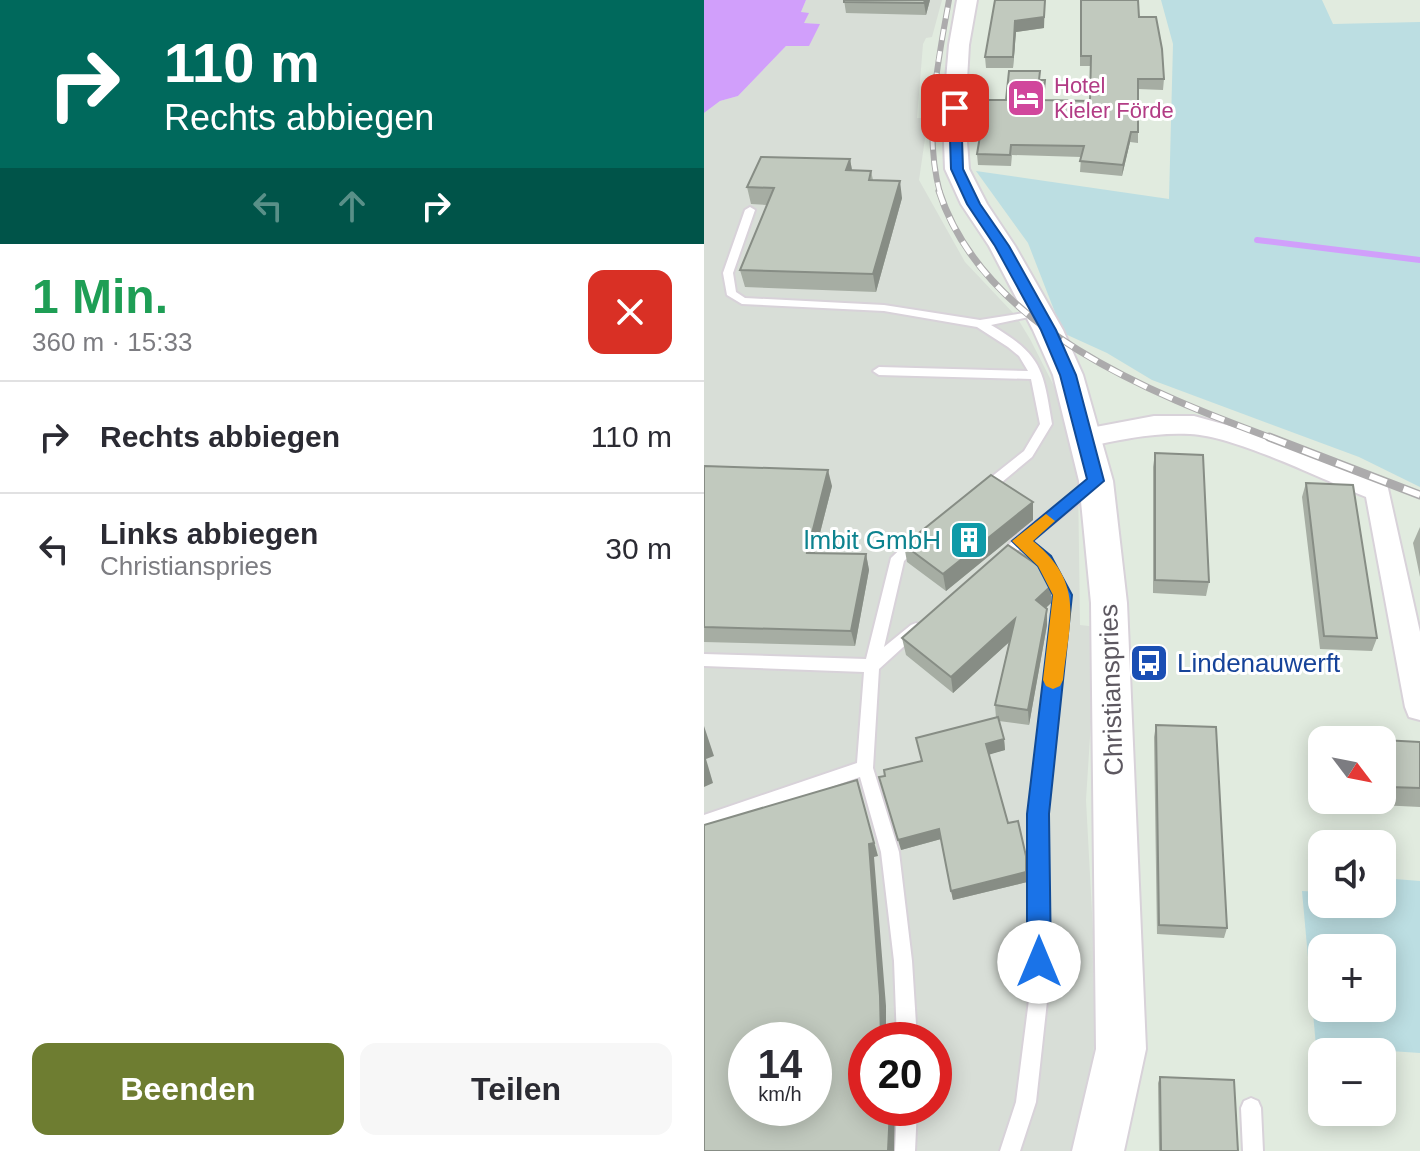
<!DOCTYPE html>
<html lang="de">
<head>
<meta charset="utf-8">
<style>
  :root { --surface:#fff; --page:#f7f7f7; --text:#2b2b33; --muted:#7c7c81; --line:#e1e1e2; --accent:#6e7d31 }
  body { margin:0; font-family:Arial,sans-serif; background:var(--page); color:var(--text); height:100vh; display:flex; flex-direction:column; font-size:30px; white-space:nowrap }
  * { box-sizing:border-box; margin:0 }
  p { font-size:26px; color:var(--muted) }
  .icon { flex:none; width:44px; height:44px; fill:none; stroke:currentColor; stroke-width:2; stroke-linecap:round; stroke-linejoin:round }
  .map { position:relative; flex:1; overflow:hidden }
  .details { display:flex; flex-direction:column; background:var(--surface); width:704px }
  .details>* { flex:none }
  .hud { background:#00695c; color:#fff; overflow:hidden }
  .needle { width:52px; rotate:122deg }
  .fabs { position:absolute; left:604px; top:726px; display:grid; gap:16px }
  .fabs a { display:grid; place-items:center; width:88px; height:88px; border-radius:16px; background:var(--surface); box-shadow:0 4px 20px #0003; font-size:40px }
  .speed { position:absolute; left:24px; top:1022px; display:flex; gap:16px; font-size:40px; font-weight:700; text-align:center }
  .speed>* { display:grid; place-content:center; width:104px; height:104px; border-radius:50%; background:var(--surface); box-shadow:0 4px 20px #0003; line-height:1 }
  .speed small { font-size:20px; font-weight:400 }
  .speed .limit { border:12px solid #d22; background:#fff; color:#111 }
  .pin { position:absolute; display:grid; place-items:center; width:68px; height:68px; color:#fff; margin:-34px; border-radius:16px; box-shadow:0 4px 12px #0006 }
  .me { position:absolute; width:88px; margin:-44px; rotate:0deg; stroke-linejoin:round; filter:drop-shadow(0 0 6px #0008) }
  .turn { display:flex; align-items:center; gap:28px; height:168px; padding:0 32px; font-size:36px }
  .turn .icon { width:104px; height:104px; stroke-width:2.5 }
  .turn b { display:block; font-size:56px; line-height:68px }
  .lanes { display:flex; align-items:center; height:76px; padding:0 32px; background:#0003; justify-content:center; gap:40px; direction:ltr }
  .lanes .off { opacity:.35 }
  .round { display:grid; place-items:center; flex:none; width:84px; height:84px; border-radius:16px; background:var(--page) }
  .overview { display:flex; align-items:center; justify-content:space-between; height:136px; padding:0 32px }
  h1 { font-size:48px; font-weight:600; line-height:60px; color:#1e9e55 }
  .button { display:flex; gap:16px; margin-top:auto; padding:16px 32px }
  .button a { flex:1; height:92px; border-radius:16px; background:var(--accent); color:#fff; font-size:32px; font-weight:600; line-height:92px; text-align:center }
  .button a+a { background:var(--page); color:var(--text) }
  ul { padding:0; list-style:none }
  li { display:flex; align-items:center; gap:24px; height:112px; padding:0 32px; border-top:2px solid var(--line) }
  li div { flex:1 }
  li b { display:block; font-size:30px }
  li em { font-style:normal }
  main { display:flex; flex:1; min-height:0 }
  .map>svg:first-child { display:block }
  .industrial { fill:#d8ded7; fill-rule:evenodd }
  .green { fill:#bcdee2; fill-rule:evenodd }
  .water { fill:#d19ffb }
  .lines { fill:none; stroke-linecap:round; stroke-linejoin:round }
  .stream { stroke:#d19ffb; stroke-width:6 }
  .service-casing { stroke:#d8d2d9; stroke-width:4 }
  .minor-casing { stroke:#d8d2d9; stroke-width:4 }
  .tertiary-casing { stroke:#d8d2d9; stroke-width:4 }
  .service { fill:#fff; fill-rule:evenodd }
  .minor { fill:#fff; fill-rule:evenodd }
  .tertiary { fill:#fff; fill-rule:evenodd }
  .rail-far2-casing { stroke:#acabac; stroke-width:6 }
  .rail-far1-casing { stroke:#acabac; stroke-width:7 }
  .rail-casing { stroke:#acabac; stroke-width:9 }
  .rail-far2 { stroke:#fff; stroke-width:4; stroke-dasharray:11; stroke-linecap:butt }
  .rail-far1 { stroke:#fff; stroke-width:5; stroke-dasharray:14; stroke-linecap:butt }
  .rail { stroke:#fff; stroke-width:6; stroke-dasharray:18; stroke-linecap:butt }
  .wall { fill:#a6ada3 }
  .shaded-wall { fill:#878d85 }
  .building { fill:#c1c9be; stroke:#878d85; stroke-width:2; fill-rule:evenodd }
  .route { fill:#1a73e8; stroke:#114b97; stroke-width:2 }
  .slow { fill:#f59e0b }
  .labels { text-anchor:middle; stroke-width:6; stroke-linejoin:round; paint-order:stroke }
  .far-hotel-label { font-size:22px; fill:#b23c85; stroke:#fff; text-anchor:start }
  .culture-label { font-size:26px; fill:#0d838f; stroke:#fff; text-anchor:end }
  .transit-label { font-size:26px; fill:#164399; stroke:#fff; text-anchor:start }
  .street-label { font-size:26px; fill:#5d5860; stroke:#fff }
</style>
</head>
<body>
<main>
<section class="details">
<div class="hud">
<div class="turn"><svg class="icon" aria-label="right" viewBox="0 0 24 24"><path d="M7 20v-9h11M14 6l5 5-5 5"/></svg><div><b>110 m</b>Rechts abbiegen</div></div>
<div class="lanes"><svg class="icon off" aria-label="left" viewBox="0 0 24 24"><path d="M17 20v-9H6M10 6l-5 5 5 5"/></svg><svg class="icon off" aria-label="ahead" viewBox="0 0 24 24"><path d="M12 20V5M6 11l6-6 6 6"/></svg><svg class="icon" aria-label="right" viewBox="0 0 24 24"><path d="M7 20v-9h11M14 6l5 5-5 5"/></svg></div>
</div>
<div class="overview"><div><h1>1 Min.</h1><p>360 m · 15:33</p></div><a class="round" style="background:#d93025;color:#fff"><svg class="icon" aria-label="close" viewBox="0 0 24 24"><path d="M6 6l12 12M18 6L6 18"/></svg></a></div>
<ul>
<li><svg class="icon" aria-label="right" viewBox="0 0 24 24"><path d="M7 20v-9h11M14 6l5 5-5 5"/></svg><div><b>Rechts abbiegen</b></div><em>110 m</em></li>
<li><svg class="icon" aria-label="left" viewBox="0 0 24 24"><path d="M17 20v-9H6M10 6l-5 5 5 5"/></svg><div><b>Links abbiegen</b><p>Christianspries</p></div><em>30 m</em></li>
</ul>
<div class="button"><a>Beenden</a><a>Teilen</a></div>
</section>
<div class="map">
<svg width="716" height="1151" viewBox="0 0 716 1151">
  <rect width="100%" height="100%" fill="#e1ebdf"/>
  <path class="industrial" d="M102 0H238L228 37 222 38 219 44 213 118H224L215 180 261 262 312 316 326 339 351 388 374 478 376 625 393 627 382 800 393 1007 385 1111 373 1151H0V113L16 101 34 96 82 46 115 24 100 23 97 12ZM42 1040H110V1108H42ZM162 1040H230V1108H162Z"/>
  <path class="green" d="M457 0H618L629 24 716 22V487L655 457 448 380 403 353 359 333 324 243 272 171 465 199 469 44Z
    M678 878 716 881V1053L612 1046 598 891 618 892V904H678ZM678 948V1008H618V948Z"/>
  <path class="water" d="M0 0H102L97 12 105 13 100 23 116 24 105 46H82L34 96 16 101 0 113Z"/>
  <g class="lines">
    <path class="stream" d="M553 240 716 260"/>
    <g class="service-casing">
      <path id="service" d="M46 207 51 210 29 273 32 292 41 298 180 305 276 320 339 310V314L287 325C338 355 339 369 348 424L328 457 286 492H276L274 489 276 486 320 451 336 424 327 379 175 375 169 371 175 367 324 371 315 356 304 347 273 327 180 311 38 304 23 295 19 273 41 210Z
        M392 477 398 482 397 485 326 542 346 557 365 595 342 814 344 992 332 1102 316 1151H296L312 1102 326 992V814L351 595 336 565 317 549 311 551 304 546 311 537Z
        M214 536 221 541 200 561 180 647 207 625 212 623 217 625 219 629 175 669 169 768 195 852 208 961 213 1040H193L190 961 177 852 156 777 0 831V815L153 763 160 672 0 666V654L162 659 187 558 209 537Z
        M547 1098 554 1101 557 1108 559 1151H539L537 1108 540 1101Z
        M193 1108H213L211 1151H191Z"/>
    </g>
    <g class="minor-casing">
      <path id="minor" d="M450 416H490L548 432 683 484 716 632V720L705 717 701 707 662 497C617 479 531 436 486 434 450 432 416 440 381 447L372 444 369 438 372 432 381 429Z"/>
    </g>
    <g class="tertiary-casing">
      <path id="tertiary" d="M253 0H273L265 45 261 114 265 169 283 204 311 246 359 330 379 375 409 481 423 603 442 1049 420 1151H368L392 1049 387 603 375 481 349 375 329 330 285 246 257 204 241 169 239 114 245 45Z"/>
    </g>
    <use href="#service" class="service"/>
    <use href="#minor" class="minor"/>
    <use href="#tertiary" class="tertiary"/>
    <g class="rail-far2-casing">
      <path id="rail-far2" d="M236 193C219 131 234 62 245 0"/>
    </g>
    <g class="rail-far1-casing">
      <path id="rail-far1" d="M235 191C279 328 448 394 570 439"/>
    </g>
    <g class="rail-casing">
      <path id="rail" d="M565 437 716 495"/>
    </g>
    <use href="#rail-far2" class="rail-far2"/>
    <use href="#rail-far1" class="rail-far1"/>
    <use href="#rail" class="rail"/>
  </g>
  <path class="wall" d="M140 0H226L222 15 142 13Z
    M291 0 340 28 312 32 309 68H282L281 57Z
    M376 0 435 17 460 79 459 90 434 89V143L426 142 418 176 376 172 377 157 308 155 307 166 274 165 273 154 302 100 336 71V80L340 100 386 101 387 66H376Z
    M146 159 148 170 167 171 169 180 198 198 172 292 41 287 36 270 63 205 47 204 43 187Z
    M451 453 505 582 502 596 449 593V467Z
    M0 466 128 486 111 553 162 554 165 570 151 646 0 642Z
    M602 483 673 638 668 651 616 649 598 497Z
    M329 520 242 591 203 562 200 545Z
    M716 527V577L709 543Z
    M348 596 347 603 342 608 343 625 325 725 295 721 300 739 301 750 285 754 304 823 322 856 323 882 249 900 237 839 197 850 218 761 292 718 291 705 305 642 249 693 202 655 198 638Z
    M452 725 523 928 520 938 453 934 450 737Z
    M678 740 716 742V807L675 805 674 800H678Z
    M456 1077 534 1151H455L454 1083Z"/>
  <path class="shaded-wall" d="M221 0H226L222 15 220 3Z
    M341 0 340 28 312 32 309 68 311 21Z
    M427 132 426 142 418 176 419 165Z
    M146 159 149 176 142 170Z
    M196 181 198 198 172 292 169 274Z
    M124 470 128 486 107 568 103 553Z
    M329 502V520L242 591 239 574Z
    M162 554 165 570 151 646 147 631Z
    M348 579 347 603 333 616 332 600Z
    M343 609V625L325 725 324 710Z
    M311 619 312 636 249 693 247 677Z
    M0 726 10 756 2 759 9 783 0 787Z
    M300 739 301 750 284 755 282 744Z
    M153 780 174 856 170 857 182 1006V1040H177Z
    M235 829 237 839 197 850 194 840Z
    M322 856 323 882 249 900 247 891Z
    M186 1108H191L190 1151H184Z"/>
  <path class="building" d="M140 0H221L220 3 140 2Z
    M291 0H341L340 17 311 21 309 57H281Z
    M377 0H434L435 17H452L458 49 460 79H434V132H427L419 165 376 161 380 146 307 145 306 155 273 154 282 100H302L305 71H336L335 80H341L339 100 386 101 387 56H377Z
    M57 157 146 159 142 170 167 171 165 180 196 181 169 274 36 270 70 188 43 187Z
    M451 453 499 455 505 582 451 580Z
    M0 466 124 470 103 553 162 554 147 631 0 627Z
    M287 475 329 502 239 574 200 545Z
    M602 483 649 485 673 638 620 636Z
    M304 545 345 573 348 579 347 586 332 600 343 609 324 710 291 705 311 619 247 677 198 638Z
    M294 717 300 739 282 744 304 823 314 821 322 856V872L247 891 235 829 194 840 175 777 181 776 180 770 218 761 212 738Z
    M452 725 512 727 523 928 455 925Z
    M678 740 716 742V788L685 787Z
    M153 780 170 843 165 844 176 996 177 1040H162V1108H186L184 1151H0V825ZM42 1040H110V1108H42Z
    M456 1077 530 1080 534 1151H457Z"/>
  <path class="route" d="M251 104 257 108 259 169 276 204 305 246 352 330 372 375 400 481 329 541 347 556 368 595 345 814 347 962 344 971 335 974 327 971 323 962V814L349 595 334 566 308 541 383 479 356 375 337 330 291 246 263 204 247 169 245 108Z"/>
  <path class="slow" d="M342 514 351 521 329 541C382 584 365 621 359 680L356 686 349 689 342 686 339 680 349 595 334 566 308 541Z"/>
  <defs>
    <g id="hotel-square" transform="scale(2)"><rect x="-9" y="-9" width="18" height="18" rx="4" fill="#d1479c" stroke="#fff"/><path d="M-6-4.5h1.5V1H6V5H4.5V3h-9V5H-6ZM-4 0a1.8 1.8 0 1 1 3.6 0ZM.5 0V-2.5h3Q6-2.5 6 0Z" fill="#fff"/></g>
    <g id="building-square" transform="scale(2)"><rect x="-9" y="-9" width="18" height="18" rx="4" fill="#0f9aa8" stroke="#fff"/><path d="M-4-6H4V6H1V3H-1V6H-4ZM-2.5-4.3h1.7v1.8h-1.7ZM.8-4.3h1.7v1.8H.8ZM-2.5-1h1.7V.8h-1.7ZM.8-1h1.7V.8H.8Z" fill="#fff"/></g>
    <g id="bus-square" transform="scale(2)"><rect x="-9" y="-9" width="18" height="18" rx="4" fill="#1a4fb4" stroke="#fff"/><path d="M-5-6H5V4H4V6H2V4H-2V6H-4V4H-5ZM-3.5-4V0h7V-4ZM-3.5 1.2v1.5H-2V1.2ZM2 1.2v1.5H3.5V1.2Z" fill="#fff"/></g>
  </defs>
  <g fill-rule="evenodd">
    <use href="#hotel-square" x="322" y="98"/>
    <use href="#building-square" x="265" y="540"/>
    <use href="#bus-square" x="445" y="663"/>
  </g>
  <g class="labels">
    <g class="far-hotel-label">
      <text x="350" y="93">Hotel<tspan x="350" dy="25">Kieler Förde</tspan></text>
    </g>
    <g class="culture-label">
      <text x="237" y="549">lmbit GmbH</text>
    </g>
    <g class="transit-label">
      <text x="473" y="672">Lindenauwerft</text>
    </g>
    <g class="street-label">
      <text transform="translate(407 690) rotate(-92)" y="9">Christianspries</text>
    </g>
  </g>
</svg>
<div class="fabs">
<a><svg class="needle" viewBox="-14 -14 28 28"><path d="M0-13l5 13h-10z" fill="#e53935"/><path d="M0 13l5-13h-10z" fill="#7c7c81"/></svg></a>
<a><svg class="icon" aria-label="sound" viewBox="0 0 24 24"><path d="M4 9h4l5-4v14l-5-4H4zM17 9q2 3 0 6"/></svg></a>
<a>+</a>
<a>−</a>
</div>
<div class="speed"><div>14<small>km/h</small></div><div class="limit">20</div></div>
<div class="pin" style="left:251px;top:108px;background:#d93025"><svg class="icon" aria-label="arrive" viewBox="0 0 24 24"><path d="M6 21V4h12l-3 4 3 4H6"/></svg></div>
<svg class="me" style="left:335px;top:962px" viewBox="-20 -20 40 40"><circle r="19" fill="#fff"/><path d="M0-13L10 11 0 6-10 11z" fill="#1a73e8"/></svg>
</div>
</main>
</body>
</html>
